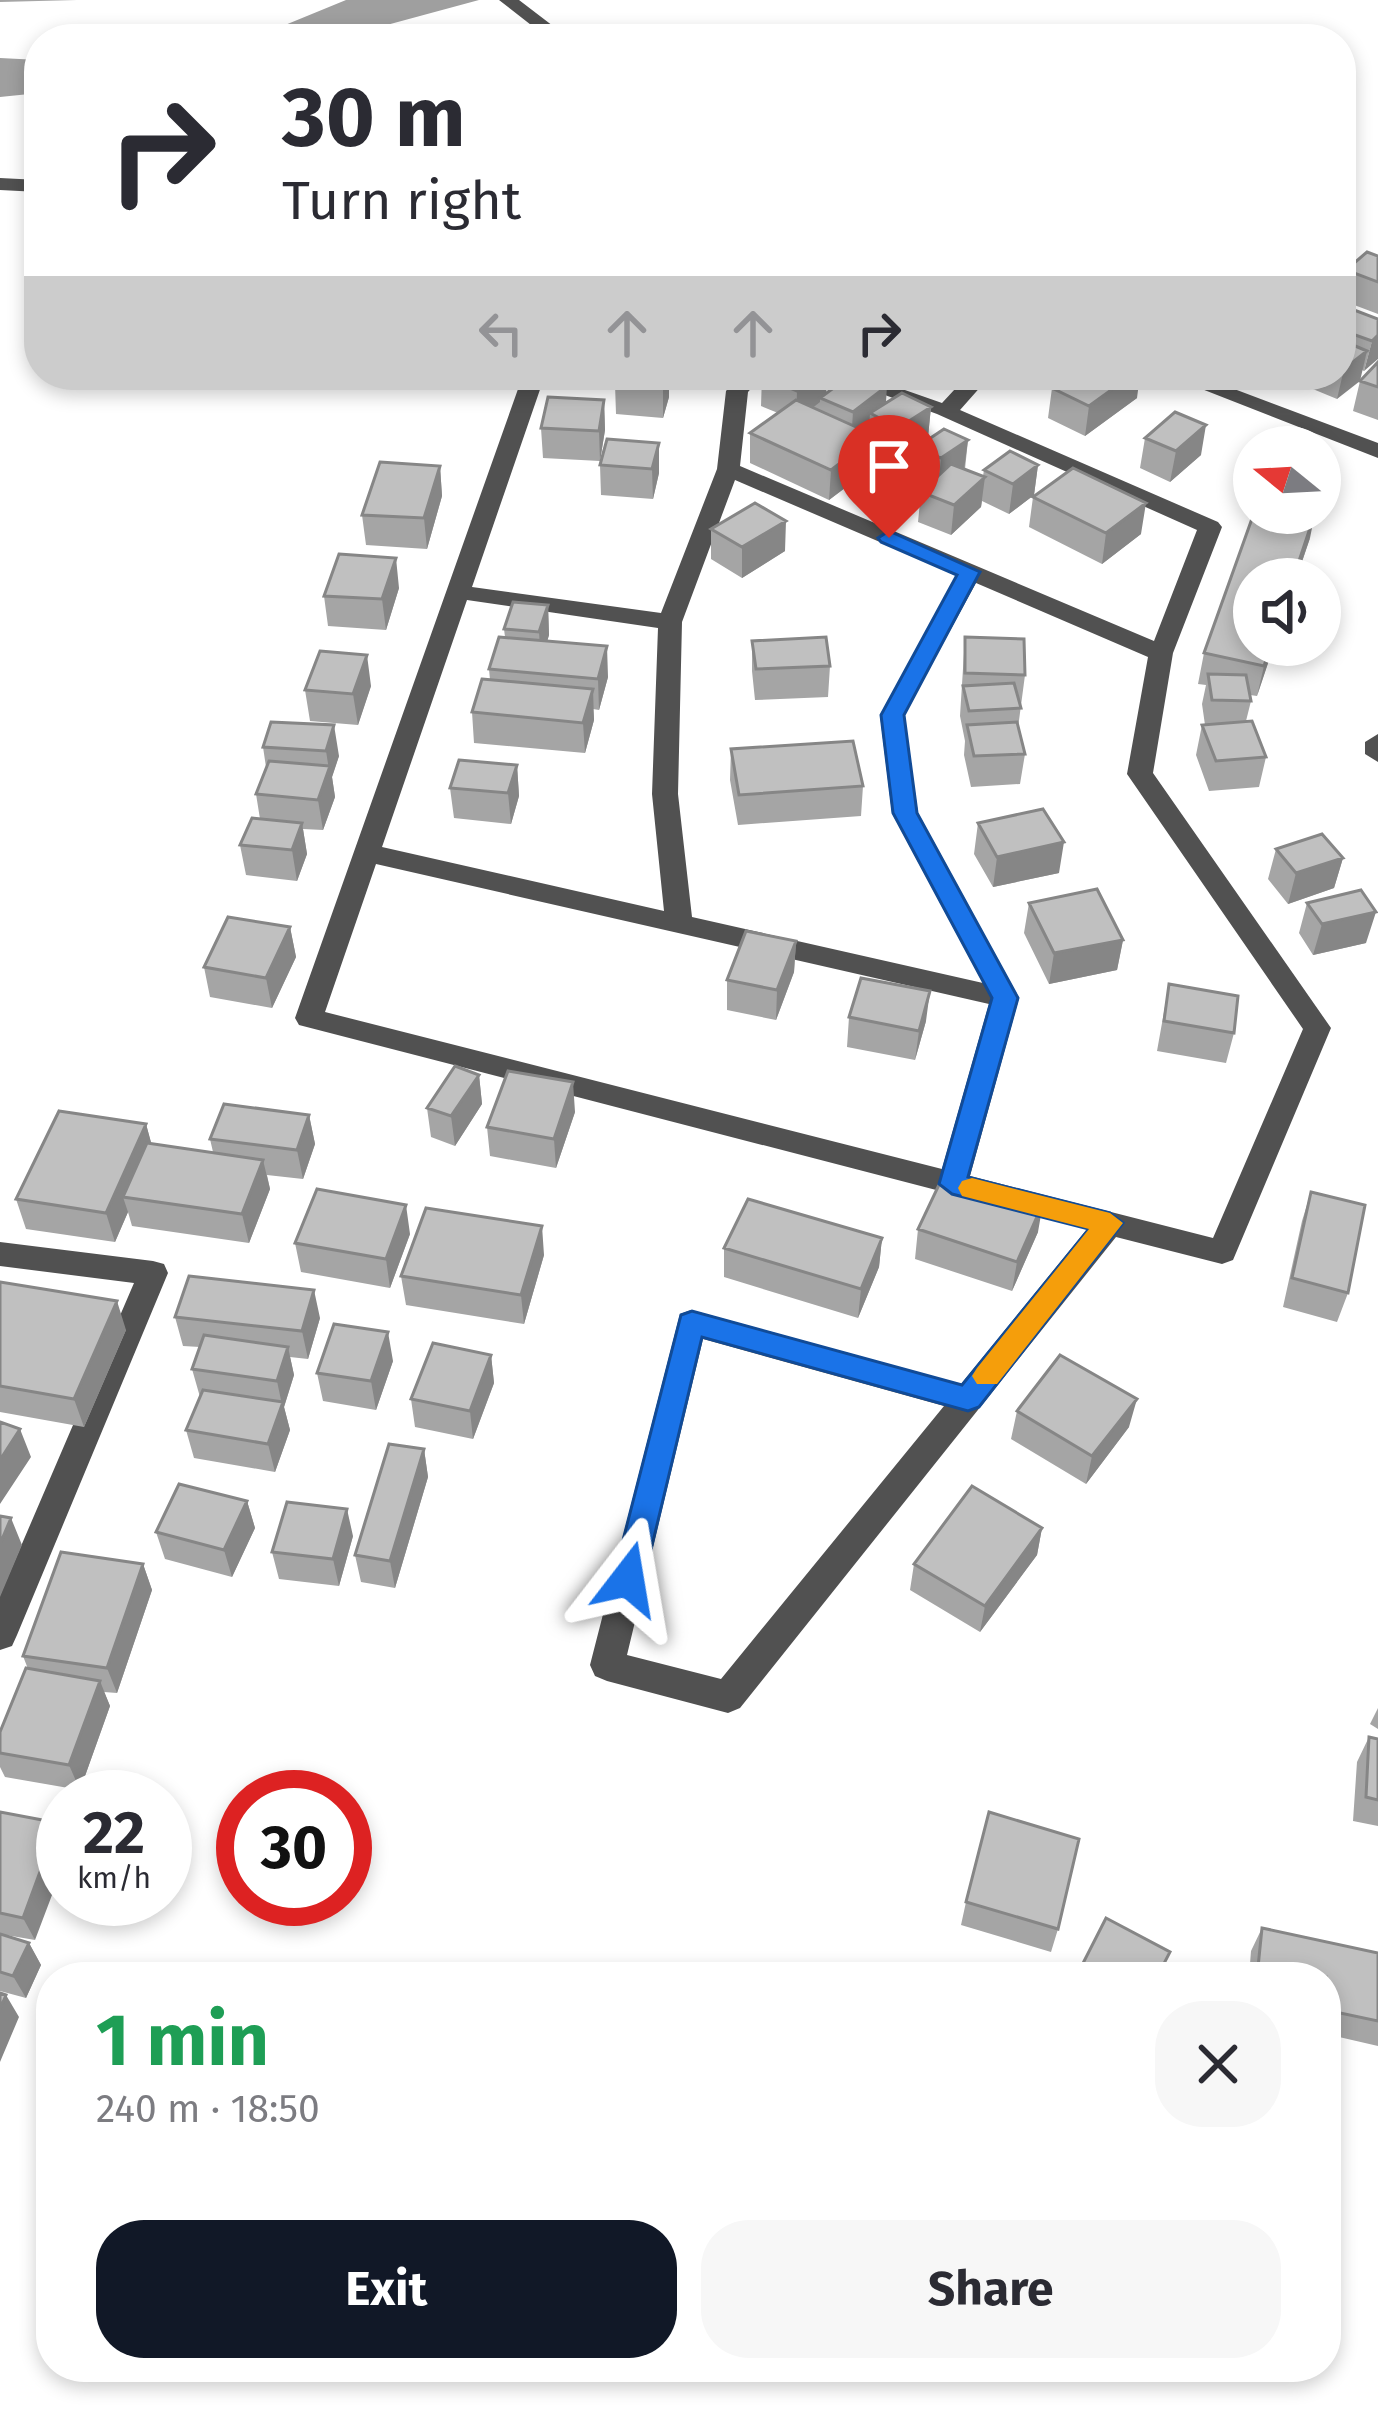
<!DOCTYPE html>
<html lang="en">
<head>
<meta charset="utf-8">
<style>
  :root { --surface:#fff; --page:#f7f7f7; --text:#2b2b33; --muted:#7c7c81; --accent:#111827 }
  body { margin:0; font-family:"Fira Sans",sans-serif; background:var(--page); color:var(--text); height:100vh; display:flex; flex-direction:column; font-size:45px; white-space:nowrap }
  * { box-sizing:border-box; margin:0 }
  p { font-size:39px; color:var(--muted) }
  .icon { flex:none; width:66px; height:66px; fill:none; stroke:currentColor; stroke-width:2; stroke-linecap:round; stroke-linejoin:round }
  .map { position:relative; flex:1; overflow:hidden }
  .sheet { position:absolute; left:36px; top:1962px; width:1305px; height:420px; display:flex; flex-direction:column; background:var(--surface); border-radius:48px; box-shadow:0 6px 18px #0003 }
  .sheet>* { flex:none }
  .guide { position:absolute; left:24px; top:24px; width:1332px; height:366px; border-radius:48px; box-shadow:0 6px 18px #0003; background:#fff; color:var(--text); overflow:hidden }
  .needle { width:78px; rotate:288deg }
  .tools { position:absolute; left:1233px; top:426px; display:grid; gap:24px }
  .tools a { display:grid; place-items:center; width:108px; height:108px; border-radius:50%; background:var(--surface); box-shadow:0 6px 18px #0003; font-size:60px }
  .speed { position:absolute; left:36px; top:1770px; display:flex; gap:24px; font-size:60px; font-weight:700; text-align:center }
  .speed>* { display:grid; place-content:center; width:156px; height:156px; border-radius:50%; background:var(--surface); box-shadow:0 6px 18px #0003; line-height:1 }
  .speed small { font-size:30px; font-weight:400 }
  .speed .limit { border:18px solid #d22; background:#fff; color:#111 }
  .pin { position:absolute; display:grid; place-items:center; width:102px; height:102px; color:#fff; margin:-123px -51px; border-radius:50% 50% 50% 0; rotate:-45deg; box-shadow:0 0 12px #0007 }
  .pin .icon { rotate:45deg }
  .me { position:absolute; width:132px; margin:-66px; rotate:14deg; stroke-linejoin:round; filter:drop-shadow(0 0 9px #0008) }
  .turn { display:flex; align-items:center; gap:42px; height:252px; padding:0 60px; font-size:54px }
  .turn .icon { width:156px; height:156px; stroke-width:2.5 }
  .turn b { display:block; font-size:84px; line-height:102px }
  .lanes { display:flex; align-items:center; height:114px; padding:0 60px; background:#0003; justify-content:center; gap:60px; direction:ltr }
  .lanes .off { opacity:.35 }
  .round { display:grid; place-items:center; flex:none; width:126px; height:126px; border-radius:48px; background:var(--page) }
  .summary { display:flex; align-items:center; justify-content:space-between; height:204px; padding:0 60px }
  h1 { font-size:72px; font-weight:700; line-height:90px; color:#1e9e55 }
  .button { display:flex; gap:24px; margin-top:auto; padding:24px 60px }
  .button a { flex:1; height:138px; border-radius:48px; background:var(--accent); color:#fff; font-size:48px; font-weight:700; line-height:138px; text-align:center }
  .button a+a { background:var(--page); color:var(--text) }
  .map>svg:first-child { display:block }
  .water { fill:#9f9f9f }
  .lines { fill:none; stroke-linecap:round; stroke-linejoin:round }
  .minor { fill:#515151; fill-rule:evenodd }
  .wall { fill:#a5a5a5 }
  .shaded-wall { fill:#868686 }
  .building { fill:#c0c0c0; stroke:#868686; stroke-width:3 }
  .route { fill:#1a73e8; stroke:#114b97; stroke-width:3 }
  .slow { fill:#f59e0b }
</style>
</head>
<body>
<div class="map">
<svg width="1378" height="2419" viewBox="0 0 1378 2419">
  <rect width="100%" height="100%" fill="#fff"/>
  <path class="water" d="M346 0H479L335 39H251Z
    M0 58 39 60V93L0 97Z"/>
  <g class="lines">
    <path class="minor" d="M499 0H519L570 39H549Z
      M0 178 39 180V192L0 190Z
      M523 375H545L472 587 661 613 717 469 726 391 740 375H763L748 392 740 466 1154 641 1197 530 937 414 830 375H862L942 403 968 375H991L960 410 1218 522 1222 527 1173 653 1153 773 1331 1028 1233 1260 1222 1264 1116 1237 740 1708 728 1713 607 1681 595 1676 590 1665 680 1314 691 1310 961 1384 1087 1229 299 1025 295 1018ZM735 480 957 575 880 715 892 813 983 983 692 917 678 794 682 622ZM976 583 1148 657 1127 774 1303 1029 1213 1238 970 1176 1019 998 918 813 904 715ZM467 600 658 628 652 794 664 911 382 847ZM376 864 989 1004 942 1169 325 1012ZM703 1339 944 1406 721 1679 627 1655Z
      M1166 375H1197L1378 443V458Z
      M1378 734V762L1365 754V742Z
      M0 1242 153 1261 164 1264 168 1273 17 1635 12 1646 0 1650V1595L134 1283 0 1266Z"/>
  </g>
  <path class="wall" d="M0 0H77L0 2Z
    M1378 256V314L1341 300 1346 270Z
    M1341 305 1378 319 1364 371 1362 370 1337 399 1279 375H1341Z
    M1378 362V420L1353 411 1360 381Z
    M618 375H694L693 380 669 378V397L663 418 616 414 615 384Z
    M827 375 826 393 886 403 931 407 928 437 896 458 875 447 874 466 829 500 750 463V433L778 413 761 406 762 376Z
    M1052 388 1137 398 1085 436 1048 418Z
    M604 400 605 430 600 461 543 458 541 428Z
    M1145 438 1201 455 1170 482 1140 468Z
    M607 439 659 473 653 499 601 495 600 465Z
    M968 440 965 469 983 476 984 470 1038 465 1034 495 1009 514 982 501 981 507 951 535 918 522 921 492 929 484 915 477 917 447Z
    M440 466 442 496 427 549 366 545 362 515Z
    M1033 497 1141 534 1102 564 1029 527Z
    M711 529 785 551 742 578 711 559Z
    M1310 538 1257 696 1250 695 1251 701 1246 721 1266 757 1259 787 1209 791 1196 755 1202 725H1205L1202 704 1206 685 1198 684 1204 653Z
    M399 588 386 630 328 626 324 596Z
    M548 605 549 635 547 641 608 677 599 710 593 709 594 720 585 753 474 743 472 712 490 680 489 669 505 637 504 629Z
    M965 637 1025 675 1018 728 1025 754 1020 784 971 787 964 755 965 741 960 716Z
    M752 641 830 666 828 697 755 700 752 671Z
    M371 686 358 725 310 721 305 690Z
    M271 722 339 756 332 777 335 797 323 830 303 829 307 854 297 881 246 875 240 845 260 819 256 794 266 767 263 747Z
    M731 749 863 786 861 816 738 825 730 780Z
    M517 765 519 796 511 824 454 818 450 788Z
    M978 823 1059 873 993 887 974 854Z
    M1276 849 1343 858 1334 888 1288 904 1268 879Z
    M1029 903 1123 940 1117 970 1049 984 1024 933Z
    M1307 903 1366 943 1313 955 1299 933Z
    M290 927 296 957 272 1008 210 997 204 967Z
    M796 941 794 972 776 1020 727 1010V980Z
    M1169 984 1234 1033 1226 1063 1157 1051Z
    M849 1017 926 1021 915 1060 847 1047Z
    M479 1075 482 1104 455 1146 431 1137 427 1108Z
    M575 1112 556 1168 490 1156 487 1127Z
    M309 1115 315 1144 303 1179 267 1175 270 1189 249 1243 132 1226 128 1212 115 1242 26 1229 16 1199 146 1124 151 1143 213 1152 210 1139Z
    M1311 1192 1348 1293 1337 1322 1283 1307 1302 1221Z
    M918 1229 1038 1232 1012 1291 915 1259Z
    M410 1234 390 1288 301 1272 295 1243Z
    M882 1238 879 1267 858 1318 724 1277V1248Z
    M544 1255 524 1324 406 1305 401 1276Z
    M0 1282 126 1330 84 1427 0 1412Z
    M175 1317 320 1318 308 1359 290 1357 294 1375 284 1407 290 1430 275 1472 194 1458 186 1430 200 1397 192 1369 200 1347 183 1346Z
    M491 1355 494 1383 473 1439 415 1427 411 1399Z
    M393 1361 376 1410 323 1401 317 1373Z
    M1017 1411 1129 1427 1086 1484 1011 1439Z
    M424 1449 428 1477 395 1588 361 1582 355 1555Z
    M247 1501 255 1528 232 1577 165 1559 156 1532Z
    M1042 1528 1037 1555 980 1632 910 1590 914 1564Z
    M353 1536 339 1586 279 1579 272 1552Z
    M143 1564 152 1590 117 1693 104 1692 110 1706 80 1790 5 1777 0 1767V1732L28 1669 23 1656Z
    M1378 1708V1729L1370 1724Z
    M1369 1737 1378 1739V1826L1353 1821 1357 1762Z
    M0 1812 35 1940 0 1934Z
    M966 1902 1058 1929 1051 1952 961 1925Z
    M1262 1928 1378 1953V2046L1326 2034V1977H1249L1251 1951Z
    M0 1934 29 1943 41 1965 26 1998 0 1991Z"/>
  <path class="shaded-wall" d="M1378 335V359L1364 371 1372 341Z
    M1367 351 1360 381 1337 399 1344 369Z
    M666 375H669V397L663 418V388Z
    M817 375H827L826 397 820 398V402L796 421 797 391Z
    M1132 375H1140L1137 398 1085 436 1089 406Z
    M887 386 885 417 870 413 869 429 851 442 853 412Z
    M604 400 605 430 600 461 599 431Z
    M931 407 928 437 896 458 898 428Z
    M1206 425 1201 455 1170 482 1176 451Z
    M876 436 874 466 829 500 831 470Z
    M968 440 964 470 938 489 941 458Z
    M659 443V473L653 499 652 469Z
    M1038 465 1034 495 1009 514 1013 484Z
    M440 466 442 496 427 549 424 518Z
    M985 477 981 507 951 535 954 505Z
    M1146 503 1141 534 1102 564 1106 533Z
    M1315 513 1310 538 1296 579H1293Z
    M786 521 785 551 742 578V547Z
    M396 558 399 588 386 630 382 599Z
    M548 605 549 635 541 663 539 632Z
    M1271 645H1274L1257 696 1264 666Z
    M607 646 608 677 599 710 598 679Z
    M367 655 371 686 358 725 353 694Z
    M593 689 594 720 585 753 583 723Z
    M334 725 339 756 332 777 335 797 323 830 318 800 329 770 326 751Z
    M517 765 519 796 511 824 508 793Z
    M302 823 307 854 297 881 292 850Z
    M1064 842 1059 873 993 887 997 857Z
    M1343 858 1334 888 1288 904 1296 873Z
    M1376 912 1366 943 1313 955 1322 924Z
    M290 927 296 957 272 1008 266 978Z
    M1123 940 1117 970 1049 984 1054 953Z
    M796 941 794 972 776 1020 777 990Z
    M930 991 926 1021 915 1060 919 1031Z
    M479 1075 482 1104 455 1146 451 1116Z
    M573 1082 575 1112 556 1168 554 1139Z
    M309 1115 315 1144 303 1179 297 1150Z
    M146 1124 154 1153 123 1197 128 1212 115 1242 106 1213Z
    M263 1160 270 1189 249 1243 242 1214Z
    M1043 1203 1038 1232 1012 1291 1017 1262Z
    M406 1205 410 1234 390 1288 386 1259Z
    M542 1226 544 1255 524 1324 521 1295Z
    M882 1238 879 1267 858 1318 861 1289Z
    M314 1290 320 1318 308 1359 302 1331Z
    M117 1301 126 1330 84 1427 74 1399Z
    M388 1332 393 1361 376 1410 371 1381Z
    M288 1347 294 1375 284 1407 290 1430 275 1472 268 1444 282 1405 277 1381Z
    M491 1355 494 1383 473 1439 470 1411Z
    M1137 1399 1129 1427 1086 1484 1092 1456Z
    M20 1429 31 1457 0 1504V1460Z
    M424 1449 428 1477 395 1588 390 1561Z
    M247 1501 255 1528 232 1577 224 1550Z
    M347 1509 353 1536 339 1586 333 1559Z
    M11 1518 22 1545 0 1597V1544Z
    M1042 1528 1037 1555 980 1632 985 1606Z
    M143 1564 152 1590 117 1693 107 1668Z
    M100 1681 110 1706 80 1790 69 1765Z
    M58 1823 63 1833V1866L35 1940 23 1918Z
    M29 1943 41 1965 26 1998 13 1976Z
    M6 1995 19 2017 0 2062V2009Z"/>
  <path class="building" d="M1367 252 1378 256V282L1346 270Z
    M1341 305 1378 319V335L1372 341 1341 330Z
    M1341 340 1367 351 1344 369 1341 368Z
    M1378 362V387L1360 381Z
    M618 375H666L663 388 615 384Z
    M764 375H817L797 391 762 376Z
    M851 375H861L887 386 853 412 820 398Z
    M1071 375H1132L1089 406 1052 388Z
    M902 393 931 407 898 428 870 413Z
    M548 397 604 400 599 431 541 428Z
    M796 400 876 436 831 470 750 433Z
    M1175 412 1206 425 1176 451 1145 438Z
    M944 429 968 440 941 458 917 447Z
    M607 439 659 443 652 469 600 465Z
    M1010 451 1038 465 1013 484 984 470Z
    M380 462 440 466 424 518 362 515Z
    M951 464 985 477 954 505 921 492Z
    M1073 468 1146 503 1106 533 1033 497Z
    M755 503 786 521 742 547 711 529Z
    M1254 513H1315L1293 579H1254V645H1271L1264 666 1204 653Z
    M339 554 396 558 382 599 324 596Z
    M513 602 548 605 539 632 504 629Z
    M499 637 607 646 598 679 489 669Z
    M826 637 830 666 756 669 752 641Z
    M965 637 1024 639 1025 675 965 673Z
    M320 651 367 655 353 694 305 690Z
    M1208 674 1246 675 1251 701 1212 700Z
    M482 679 593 689 583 723 472 712Z
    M1014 683 1021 708 969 711 963 686Z
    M1252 721 1266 757 1216 761 1202 725Z
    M271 722 334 725 326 751 263 747Z
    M1017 722 1025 754 974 756 967 725Z
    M853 741 863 786 739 795 731 749Z
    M459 760 517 765 508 793 450 788Z
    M269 761 330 766 318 800 256 794Z
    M1043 809 1064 842 997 857 978 823Z
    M252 818 302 823 292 850 240 845Z
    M1322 834 1343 858 1296 873 1276 849Z
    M1097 889 1123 940 1054 953 1029 903Z
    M1361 890 1376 912 1322 924 1307 903Z
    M228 917 290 927 266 978 204 967Z
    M746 931 796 941 777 990 727 980Z
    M861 978 930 991 919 1031 849 1017Z
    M1169 984 1238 996 1234 1033 1164 1021Z
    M455 1066 479 1075 451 1116 427 1108Z
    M508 1071 573 1082 554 1139 487 1127Z
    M224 1104 309 1115 297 1150 210 1139Z
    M59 1111 146 1124 106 1213 16 1199Z
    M147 1143 263 1160 242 1214 123 1197Z
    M945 1172 1043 1203 1017 1262 918 1229Z
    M317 1189 406 1205 386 1259 295 1243Z
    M1311 1192 1365 1205 1348 1293 1292 1278Z
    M748 1199 882 1238 861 1289 724 1248Z
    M426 1208 542 1226 521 1295 401 1276Z
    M189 1276 314 1290 302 1331 175 1317Z
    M0 1282 117 1301 74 1399 0 1386Z
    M334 1324 388 1332 371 1381 317 1373Z
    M204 1335 288 1347 277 1381 192 1369Z
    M433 1343 491 1355 470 1411 411 1399Z
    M1060 1355 1137 1399 1092 1456 1017 1411Z
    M203 1390 283 1402 268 1444 186 1430Z
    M0 1422 20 1429 0 1460Z
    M389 1444 424 1449 390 1561 355 1555Z
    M179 1484 247 1501 224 1550 156 1532Z
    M972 1486 1042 1528 985 1606 914 1564Z
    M287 1502 347 1509 333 1559 272 1552Z
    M0 1516 11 1518 0 1544Z
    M61 1552 143 1564 107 1668 23 1656Z
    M26 1668 100 1681 69 1765 0 1753V1732Z
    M1369 1737 1378 1739V1800L1366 1797Z
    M0 1812 58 1823 23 1918 0 1913Z
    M989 1812 1079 1839 1058 1929 966 1902Z
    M1106 1918 1170 1952 1157 1977H1076Z
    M1262 1928 1378 1953V2021L1326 2010V1977H1257Z
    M0 1934 29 1943 13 1976 0 1972Z
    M0 1993 6 1995 0 2009Z"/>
  <path class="route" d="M889 531 980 572 904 715 917 813 1018 998 968 1177 1110 1213 1123 1223 979 1407 968 1411 702 1337 644 1579 639 1589 628 1593 617 1589 613 1579 681 1315 692 1311 962 1385 1089 1229 952 1194 939 1184 992 998 893 813 881 715 957 575 881 542 878 538Z"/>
  <path class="slow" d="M972 1178 1110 1213 1123 1223 997 1384H977L972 1376 977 1368 1089 1229 962 1196 958 1188 962 1181Z"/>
</svg>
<div class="tools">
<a><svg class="needle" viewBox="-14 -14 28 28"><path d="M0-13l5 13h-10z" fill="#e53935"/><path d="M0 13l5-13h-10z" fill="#7c7c81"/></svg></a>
<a><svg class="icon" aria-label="sound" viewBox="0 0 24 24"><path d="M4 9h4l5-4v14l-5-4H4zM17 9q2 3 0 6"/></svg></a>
</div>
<div class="speed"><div>22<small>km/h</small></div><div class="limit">30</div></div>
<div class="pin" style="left:889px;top:538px;background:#d93025"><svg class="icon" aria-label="arrive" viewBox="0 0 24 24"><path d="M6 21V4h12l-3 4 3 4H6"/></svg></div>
<svg class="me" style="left:628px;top:1579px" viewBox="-20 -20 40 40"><path d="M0-17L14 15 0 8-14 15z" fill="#1a73e8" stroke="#fff" stroke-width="4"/></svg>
<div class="guide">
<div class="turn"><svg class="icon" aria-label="right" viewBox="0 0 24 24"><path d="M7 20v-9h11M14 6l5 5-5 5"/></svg><div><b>30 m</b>Turn right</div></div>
<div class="lanes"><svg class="icon off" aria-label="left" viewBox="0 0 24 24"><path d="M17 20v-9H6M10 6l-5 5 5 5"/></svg><svg class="icon off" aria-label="ahead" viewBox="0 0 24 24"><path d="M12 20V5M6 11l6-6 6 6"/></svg><svg class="icon off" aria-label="ahead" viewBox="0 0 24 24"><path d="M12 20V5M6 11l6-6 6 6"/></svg><svg class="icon" aria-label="right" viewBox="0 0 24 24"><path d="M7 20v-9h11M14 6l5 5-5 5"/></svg></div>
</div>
<section class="sheet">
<div class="summary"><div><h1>1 min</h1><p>240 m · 18:50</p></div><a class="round"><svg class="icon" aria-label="close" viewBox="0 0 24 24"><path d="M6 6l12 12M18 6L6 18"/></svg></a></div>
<div class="button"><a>Exit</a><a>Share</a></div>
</section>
</div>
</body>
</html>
